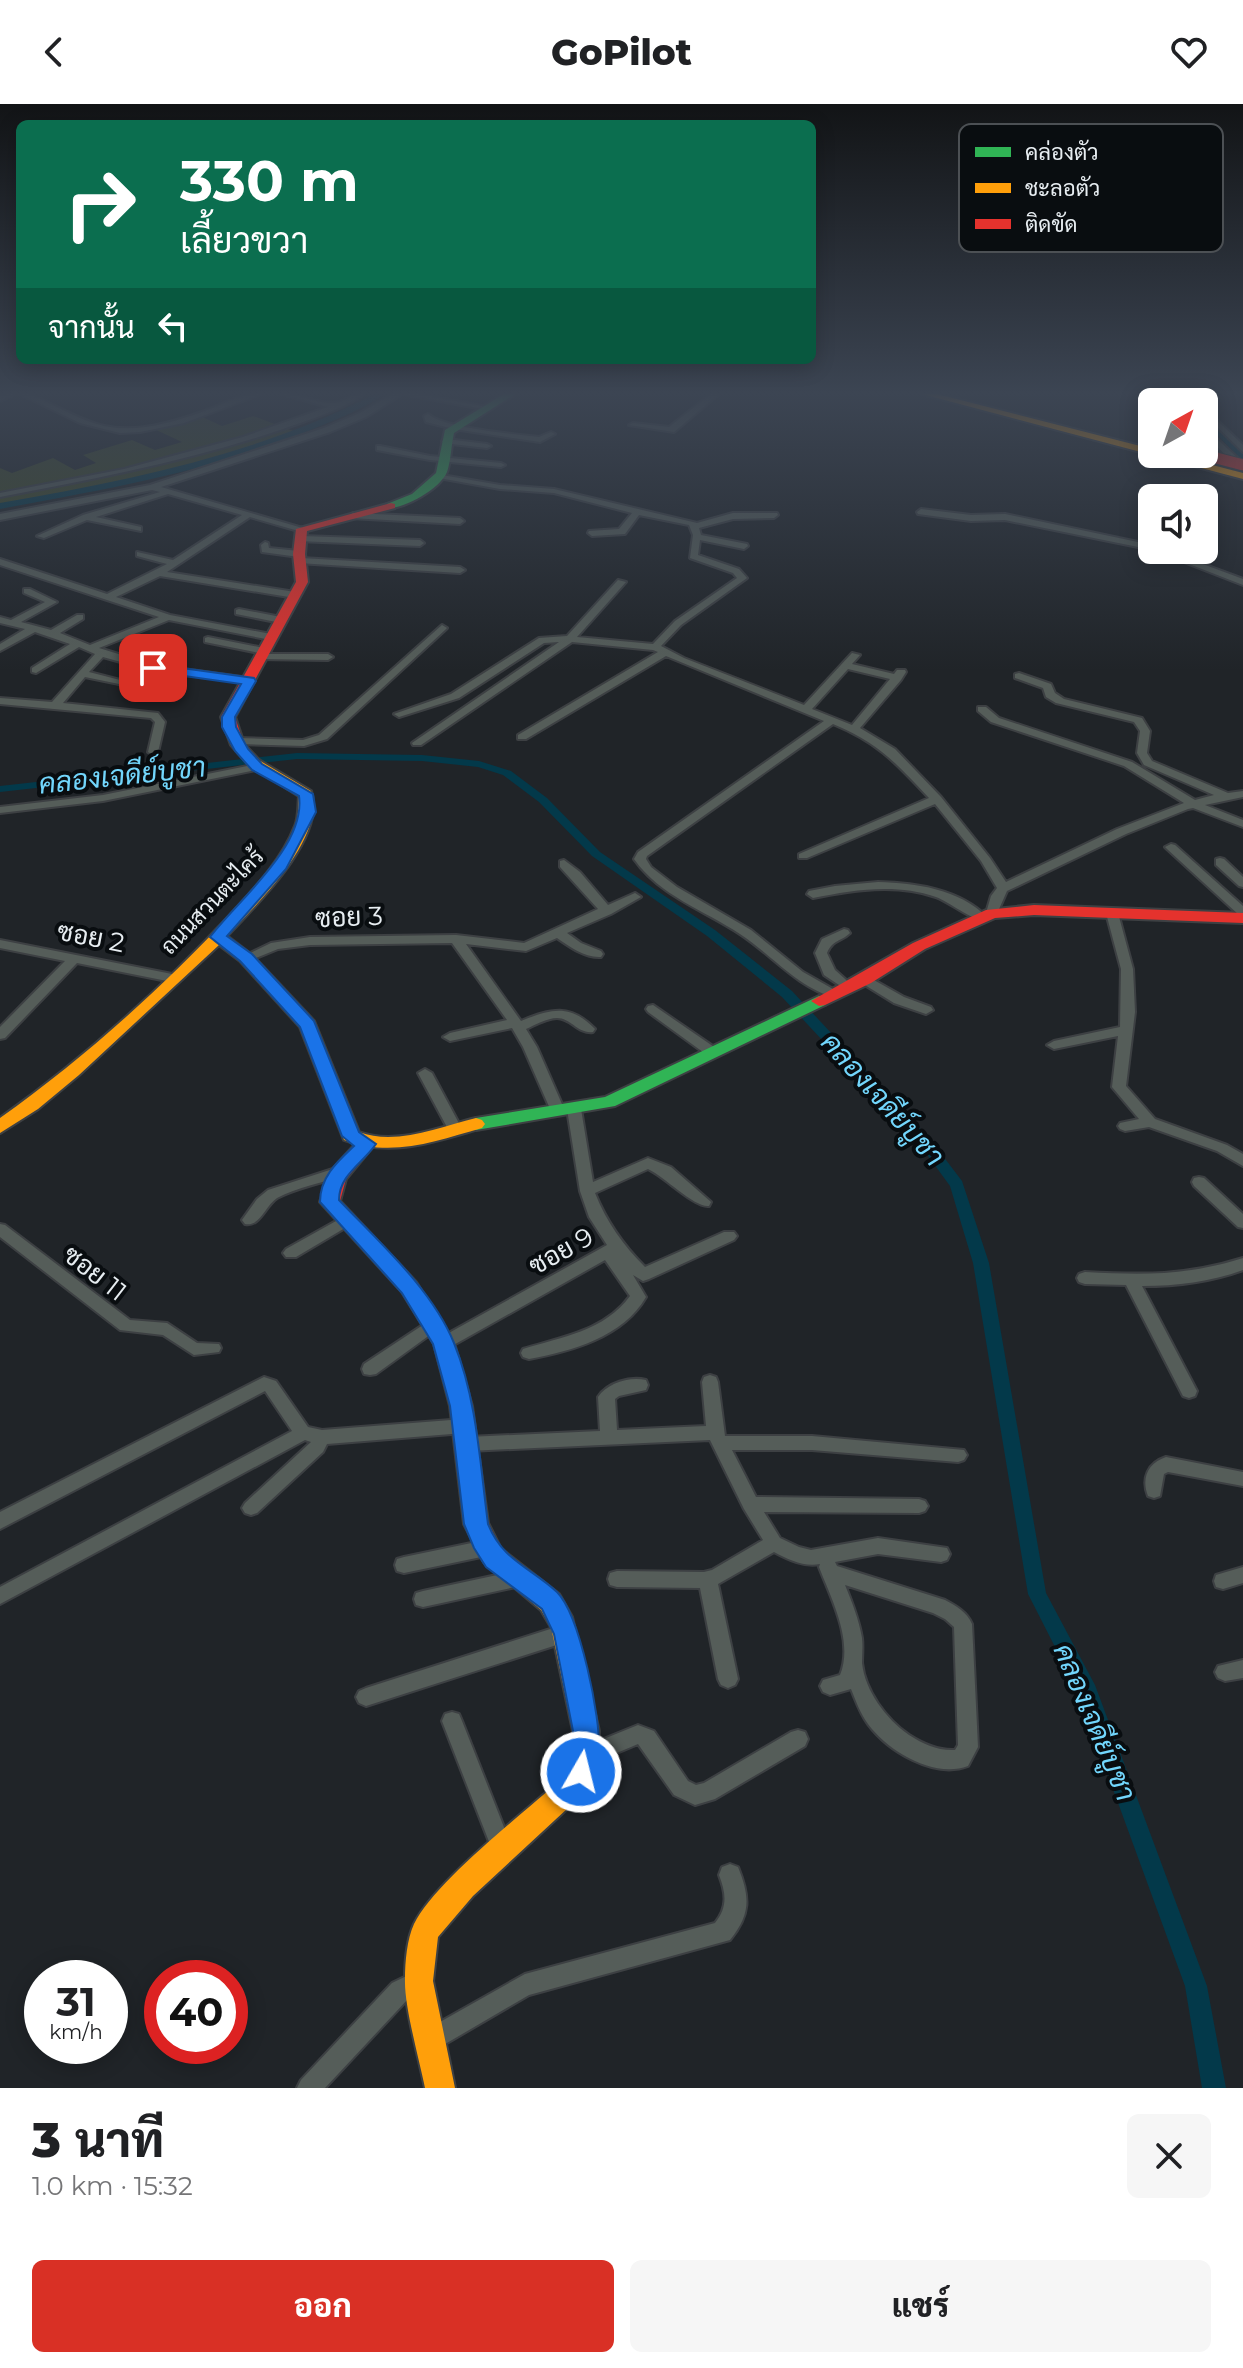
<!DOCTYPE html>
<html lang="th">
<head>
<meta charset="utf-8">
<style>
  :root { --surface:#fff; --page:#f6f6f6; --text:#202124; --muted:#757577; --accent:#d93025 }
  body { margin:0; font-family:Montserrat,Sarabun,sans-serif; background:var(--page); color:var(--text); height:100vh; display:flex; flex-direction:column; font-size:30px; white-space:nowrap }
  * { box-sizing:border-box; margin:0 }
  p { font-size:26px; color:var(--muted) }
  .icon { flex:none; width:44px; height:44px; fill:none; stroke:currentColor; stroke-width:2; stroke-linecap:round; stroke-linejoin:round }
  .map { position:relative; height:1984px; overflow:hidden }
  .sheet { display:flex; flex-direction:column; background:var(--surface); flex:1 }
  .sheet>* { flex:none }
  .banner { position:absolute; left:16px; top:16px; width:800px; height:244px; border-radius:12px; box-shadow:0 4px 20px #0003; background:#0b6e4f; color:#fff; overflow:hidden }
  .needle { width:52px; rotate:40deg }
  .tools { position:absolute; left:1138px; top:284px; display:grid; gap:16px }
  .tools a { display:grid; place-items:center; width:80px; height:80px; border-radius:12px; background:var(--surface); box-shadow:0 4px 20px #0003; font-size:40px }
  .speed { position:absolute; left:24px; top:1856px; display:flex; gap:16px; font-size:40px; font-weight:700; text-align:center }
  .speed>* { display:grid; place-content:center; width:104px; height:104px; border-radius:50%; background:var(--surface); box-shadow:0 4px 20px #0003; line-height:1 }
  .speed small { font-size:20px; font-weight:400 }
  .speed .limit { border:12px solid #d22; background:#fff; color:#111 }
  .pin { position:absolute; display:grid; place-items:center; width:68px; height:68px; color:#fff; margin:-34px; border-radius:16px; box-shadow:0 4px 12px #0006 }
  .me { position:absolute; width:88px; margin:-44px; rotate:8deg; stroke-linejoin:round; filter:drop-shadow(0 0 6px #0008) }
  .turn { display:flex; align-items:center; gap:28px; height:168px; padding:0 32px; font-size:36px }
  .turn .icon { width:104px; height:104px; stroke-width:2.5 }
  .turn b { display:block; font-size:56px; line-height:68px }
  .then { display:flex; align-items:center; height:76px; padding:0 32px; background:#0003; gap:16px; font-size:30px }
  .round { display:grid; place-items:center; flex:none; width:84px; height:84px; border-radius:12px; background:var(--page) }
  .summary { display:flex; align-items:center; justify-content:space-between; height:136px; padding:0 32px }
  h1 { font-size:48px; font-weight:800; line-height:60px }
  .button { display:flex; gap:16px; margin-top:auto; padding:16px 32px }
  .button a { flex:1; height:92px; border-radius:12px; background:var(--accent); color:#fff; font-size:32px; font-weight:800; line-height:92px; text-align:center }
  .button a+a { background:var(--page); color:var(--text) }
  header { display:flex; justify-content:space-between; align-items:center; height:104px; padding:0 32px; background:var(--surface); font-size:36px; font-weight:800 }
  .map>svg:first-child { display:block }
  .green { fill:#3e4925 }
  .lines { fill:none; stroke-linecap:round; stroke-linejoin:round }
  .canal { fill:#03394a; fill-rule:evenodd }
  .street-casing { stroke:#3d4043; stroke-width:4 }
  .fast-casing { stroke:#3d4043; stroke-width:4 }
  .slow-casing { stroke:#3d4043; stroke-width:4 }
  .jam-casing { stroke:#3d4043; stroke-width:4 }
  .street { fill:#555d59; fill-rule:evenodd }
  .fast { fill:#30b455; fill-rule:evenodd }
  .slow { fill:#ff9f0a; fill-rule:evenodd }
  .jam { fill:#e5322d; fill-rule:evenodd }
  .jam-bridge-casing { stroke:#3d4043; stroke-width:13; stroke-linecap:butt }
  .jam-bridge { stroke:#e5322d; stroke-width:11 }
  .route { fill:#1a73e8; stroke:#114b97; stroke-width:2 }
  .labels { text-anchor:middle; stroke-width:8; stroke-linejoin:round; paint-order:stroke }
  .far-street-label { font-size:22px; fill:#e7edf1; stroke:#090d10 }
  .street-label { font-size:26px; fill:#e7edf1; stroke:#090d10 }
  .water-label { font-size:28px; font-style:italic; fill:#72d6fc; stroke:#090d10 }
  .key { fill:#090d10; stroke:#4c5054; stroke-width:2 }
  .key-label { font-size:22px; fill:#e7edf1 }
</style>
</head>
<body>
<header><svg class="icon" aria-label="back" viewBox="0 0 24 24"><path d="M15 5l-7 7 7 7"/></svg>GoPilot<svg class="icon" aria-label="heart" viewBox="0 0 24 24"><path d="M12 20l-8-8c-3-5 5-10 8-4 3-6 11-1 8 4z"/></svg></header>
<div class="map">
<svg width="1243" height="1984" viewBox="0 0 1243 1984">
  <rect width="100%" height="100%" fill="#202428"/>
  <path class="green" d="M198 311 222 322 253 312 296 328C199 361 101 384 0 402V364L12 369 53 354 75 366 96 359 83 351 132 336 155 346 182 338 152 324Z"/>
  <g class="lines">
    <path class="canal" d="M375 290H384C363 305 337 315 313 325 214 367 105 385 0 405V399C130 376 257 351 375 290Z
      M1177 290H1184L1192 298H1184Z
      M1204 312 1243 350V357L1204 318Z
      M297 649 422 651 479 657 511 667 547 694 600 748 715 826 792 887 930 1035 962 1077 989 1159 1046 1489 1095 1581 1207 1882 1226 1984H1202L1185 1882 1076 1584 1028 1490 973 1159 950 1082 920 1041 782 893 707 832 592 752 539 698 503 671 478 663 422 657 297 655 0 688V682Z"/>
    <g class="street-casing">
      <path id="street" d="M6 290H15L0 297V292Z
        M20 290H29C54 300 78 316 104 322 136 329 171 319 202 308 220 302 242 289 261 290L184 319 140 328 120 329 80 319Z
        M282 290C299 290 319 300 333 299 344 299 352 289 364 290 339 307 308 316 280 326 189 357 94 375 0 393V389L124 365 243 333 328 303Z
        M393 290H402L366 313 330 328 161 383 306 425 302 428 250 413 167 468 295 488 300 491 295 494 160 472 116 493 170 511 271 530 276 533 271 536 169 516 99 544 154 561 249 574 253 575V579L153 567 103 553 89 568 124 577V581L85 573 63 599 158 609 165 618 158 648 153 651 148 648 155 618 151 614 0 600V594L52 598 95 550 79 543 36 569 32 568V564L70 540 35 528 0 547V540L25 525 0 519V513L11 516 45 498 24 489V485H30L57 498 21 518 51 526 77 511H83V515L60 529 90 541 159 513 0 461V455L107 490 167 460 137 452V448L173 456 242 411 168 390 96 413 141 423V427L87 416 44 434 37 432 83 411 160 388 152 386 0 416V410L150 381 324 324 360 309Z
        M403 290H418L492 304 488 306Z
        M711 290H719L674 328 629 321 633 319 669 323Z
        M1167 290H1175L1183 298H1175Z
        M1184 290H1192L1200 298H1192Z
        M1204 304 1243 341V348L1204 310Z
        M428 310C443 324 514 330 539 333L551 328 555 330 540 338 454 325 426 318 424 312Z
        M1204 323 1243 359V363H1237L1204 329Z
        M446 335 487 340 491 342 487 344 443 339 442 337Z
        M380 342 430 352 501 359 505 361 501 363 430 356 377 346V342Z
        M436 370 500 381 554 385 697 419 733 409H777L778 411 774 414 733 415 699 424 701 431 747 440 748 442 744 445 700 436 698 451 739 465 747 474 681 521 661 542 684 554 804 601 852 549 860 551 852 560 894 570 897 566H905L906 568 901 576 860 624 895 645 941 693 990 754 1006 778 1117 725 1184 699 1124 662 991 618 978 607V603H986L999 614 1132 658 1195 696 1214 691 1144 661 1137 649 1140 627 1134 618 1056 599 1046 593 1043 584 1015 574V570L1019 569 1051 580 1055 589 1064 595 1142 614 1150 627 1147 649 1152 657 1228 689 1243 687V693L1205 701 1243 716V723L1193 704 1188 705 1126 730 1007 787 996 812H988L986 809 991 792 997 784 981 757 935 700 807 754H799V750L929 694C896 659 879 639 833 620L647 752 646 755 651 763 677 783 751 826 803 868 840 889 833 893C796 882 772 851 740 830 704 806 660 792 634 755L638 748 824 617 666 552 526 635H518V631L658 548 653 546 572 538 421 641H413L412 639 559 538 544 539 459 594 399 613 394 610 451 590 539 534 567 532 618 476 626 478 577 533 653 540 675 517 737 474 733 469 690 454 693 431 689 421 639 411 625 430 592 432 588 429 589 427 619 425 632 409 554 389 500 385 439 374 435 372ZM848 565 890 575 852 621 812 605Z
        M921 405 971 411 1005 410 1152 441V446H1165L1243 475V481L1153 446 1005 416 971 417 918 410 917 408Z
        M353 409 460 414 464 417 460 420 350 414 349 412Z
        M301 432 420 436 424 439 420 442 298 437V433Z
        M265 438 268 439 269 444 299 447 303 450 299 453 262 448 261 441Z
        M301 454 460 463 465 466 460 469 298 459 297 457Z
        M239 505 281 513 286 516 281 519 236 510V506Z
        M442 521 447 524 445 526 327 635 304 642 237 640 232 637 237 634 303 636 319 631Z
        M208 533 264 544 269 547 264 550 205 538V534Z
        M261 550H328L333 553 328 556 258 555V551Z
        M257 660 261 661V665L103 697 0 709V703L103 691Z
        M1171 740 1175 741 1243 802V812L1239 811 1167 745 1165 743Z
        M1220 754 1224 755 1243 773V783L1239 782 1216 761V755Z
        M564 756 580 768 608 801 635 789 641 793 611 810 567 829 581 839 601 847 603 850 601 853C585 854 570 843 557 834L526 847 466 840 521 917C551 905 570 899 595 925L593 928C578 930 571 914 557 914 547 914 535 921 526 925L537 943 565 1007 563 1010H553L551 1007 523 943 512 924 450 937 443 933 450 929 507 916 452 839 310 841 278 845 246 858 240 854 271 839 310 833 456 831 524 839 598 805 560 763V757Z
        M878 778C916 779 959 785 987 813L985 816C972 817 950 798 936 793 896 779 853 786 813 794L807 790 809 787 835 782Z
        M1112 805 1118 809 1133 865 1135 908 1126 982 1155 1015 1227 1041 1243 1050V1062L1217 1047 1149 1023 1125 1027 1120 1025 1118 1022 1120 1019 1139 1015 1112 983 1118 932 1054 945 1047 941 1054 937 1120 923 1121 865 1106 809Z
        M844 825 848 826 850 829C841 838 833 835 827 849L835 866 854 883 848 887 824 871 815 849 822 835Z
        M0 836 172 870 178 874 172 878 77 859 5 934 0 935V923L65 857 0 844Z
        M865 871 904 893 931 903 933 906 926 910 894 899 860 878 859 875 860 872Z
        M653 901 717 945 719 948 717 951H707L648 908 646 905 648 902Z
        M425 965 432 969 462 1025 460 1028H450L448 1025 418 969Z
        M574 1000 581 1005 593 1078 648 1054 671 1063 711 1098 709 1102C695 1104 665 1073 648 1065L595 1089C607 1119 623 1141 645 1163L724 1128H734L737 1132 734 1136 649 1175 643 1177 633 1171 646 1193C623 1233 572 1247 529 1255L523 1253 521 1249 523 1245C561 1233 605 1227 630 1192L605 1156 450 1243 444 1245 438 1243 436 1239 438 1235 607 1141 589 1113 580 1087 567 1005Z
        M339 1063 344 1064 346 1068 344 1072C324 1078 295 1084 277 1094 265 1102 260 1123 245 1120L242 1116 257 1095 268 1086Z
        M1199 1073 1204 1074 1243 1110V1124L1238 1123 1194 1082 1192 1078 1194 1074Z
        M345 1112 350 1113 353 1117 350 1121 296 1153H286L283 1149 286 1145Z
        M0 1120 5 1121 130 1216 167 1219 197 1239 219 1240 221 1244 219 1248 194 1251 163 1231 120 1226 0 1133Z
        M1243 1154V1166C1210 1178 1177 1182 1142 1182L1197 1287 1195 1292 1189 1294 1183 1292 1126 1181 1085 1180 1079 1178 1077 1174 1079 1170 1085 1168C1143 1171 1186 1172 1243 1154Z
        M432 1215 438 1217 440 1221 438 1225 376 1270 370 1271 364 1270 362 1265 364 1260Z
        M710 1271 716 1273 718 1278 725 1332H812L964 1346 967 1351 964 1356 958 1358 812 1346H732L756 1393 919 1395 925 1397 928 1402 925 1407 919 1409 764 1408 780 1434 799 1443 811 1446 878 1434 947 1444 950 1450 947 1456 941 1458 878 1450 835 1458 837 1462 945 1496C956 1502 967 1508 972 1520L978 1643 968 1662C934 1675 888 1647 868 1620 860 1609 856 1597 851 1585L830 1591 823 1588 820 1582 823 1576 840 1571C854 1537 831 1494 819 1463L820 1460C804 1463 789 1456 774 1448L718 1480 738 1575 735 1581 728 1584 721 1581 718 1575 700 1484 617 1483 610 1481 608 1475 610 1469 617 1467 704 1468 712 1466 763 1436 744 1405 710 1336 468 1347 462 1345 459 1340 462 1335 468 1333 600 1327 598 1293C607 1279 630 1272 646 1276L648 1281 646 1286 619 1292 615 1295 617 1326 706 1322 702 1278 704 1273ZM845 1481 933 1509 945 1515 954 1523 958 1641 955 1646C938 1647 923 1640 909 1631 886 1615 865 1587 862 1559 862 1551 863 1543 862 1534 859 1516 852 1498 845 1481Z
        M264 1273 276 1277 308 1323 322 1326 464 1315 470 1317 473 1322 470 1327 464 1329 327 1340 323 1348 257 1409 251 1411 245 1409 242 1404 245 1399 311 1338 305 1336 0 1500V1483L292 1327 265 1287 0 1425V1408Z
        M1166 1353 1243 1368V1382L1168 1368 1164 1370 1160 1392 1154 1394 1148 1392C1141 1374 1148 1359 1166 1353Z
        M486 1436 492 1438 495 1444 492 1450 486 1452 404 1469 397 1467 395 1461 397 1455 404 1453Z
        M1243 1463V1479L1223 1485 1216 1483 1214 1477 1216 1471Z
        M520 1466 527 1468 529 1474 527 1480 520 1482 423 1503 416 1501 414 1495 416 1489 423 1487Z
        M566 1520 573 1523 576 1529 573 1535 566 1538 366 1602 359 1599 356 1593 359 1587 366 1584Z
        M1243 1556V1574L1225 1577 1218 1574 1215 1568 1218 1562Z
        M452 1608 459 1610 462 1617 513 1746 509 1753 502 1756 495 1753 442 1617 445 1610Z
        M638 1621 654 1627 688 1677 696 1681 704 1679 791 1628 798 1626 805 1628 808 1635 805 1642 715 1695 695 1701 674 1691 638 1640 586 1662 579 1659 576 1652 579 1645Z
        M730 1760 738 1763C750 1793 751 1810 730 1836L529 1891 440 1943 432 1946 424 1943 421 1935 424 1927 525 1870 715 1819C728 1803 726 1789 719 1771L722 1763Z
        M419 1866 427 1869 430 1877 427 1885 408 1895 325 1984H297L301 1976 392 1879Z"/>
    </g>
    <g class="fast-casing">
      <path id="fast" d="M504 290H515L454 329C451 342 451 357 447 368 440 385 404 405 387 404V400L412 390 436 369 445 326Z
        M819 892 825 893 827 897 825 901 615 1002 476 1026 467 1020 476 1014 605 993Z"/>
    </g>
    <g class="slow-casing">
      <path id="slow" d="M922 290H937L1152 345V350H1170L1243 369V375Z
        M252 652 311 687C327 733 256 801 227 832L252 851 314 917 359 1028C396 1042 439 1023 476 1014L482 1016 485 1020 482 1024C436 1037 392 1054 344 1036L300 923 240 857 219 841 79 971 38 1005 0 1029V1014C83 955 161 885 230 811 254 785 282 756 295 722 299 713 298 701 299 692L247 659 245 656Z
        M492 1441 500 1444 559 1490 572 1513 599 1627V1652L582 1691 473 1792 438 1833 433 1877 455 1984H425C419 1954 404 1902 405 1875 405 1858 407 1835 414 1820 435 1777 525 1708 564 1673L573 1652V1627L551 1523 541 1506 484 1458 480 1451 484 1444Z"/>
    </g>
    <g class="jam-casing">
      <path id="jam" d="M391 399 395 400V404L307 427 305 450 308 478 235 613 244 640 259 656 257 659H247L231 641 221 613 296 478 293 450 296 425Z
        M1034 801 1243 809V819L1034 811 995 814 925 845 871 879 825 901 819 902 811 897 913 839 986 806Z
        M366 1034 375 1040 346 1075 340 1097 416 1178 454 1239 472 1302 488 1419 504 1451 500 1458 492 1461 484 1458 464 1420 450 1302 434 1240 402 1188 320 1098 330 1068 359 1036Z"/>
    </g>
    <use href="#street" class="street"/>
    <use href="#fast" class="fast"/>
    <use href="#slow" class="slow"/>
    <use href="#jam" class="jam"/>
    <g class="jam-bridge-casing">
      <path id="jam-bridge" d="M1201 350 1243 361"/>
    </g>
    <use href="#jam-bridge" class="jam-bridge"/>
  </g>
  <linearGradient id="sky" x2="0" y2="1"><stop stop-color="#121416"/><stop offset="0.51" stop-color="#3c4553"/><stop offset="1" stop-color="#3c4553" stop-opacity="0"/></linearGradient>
  <rect width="1243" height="567" fill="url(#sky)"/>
  <path class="route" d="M153 560 254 574 256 577 235 613 236 623 248 645 262 660 313 690 316 708 286 765 227 832 252 850 314 917 359 1028 376 1040C363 1059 339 1071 339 1096 379 1138 432 1185 454 1239 477 1295 480 1360 488 1420 503 1457 530 1463 557 1488 580 1511 601 1615 599 1647 599 1657 594 1668 590 1677L581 1680 571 1677 567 1668 573 1652V1627L554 1530 542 1505 486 1463 474 1444 464 1420 450 1302 433 1240 402 1189 320 1098C320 1073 337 1058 354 1042L342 1032 300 923 240 857 210 833C238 796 306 742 299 692L252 666 235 647 222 623V613L241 580 149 567 147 564Z"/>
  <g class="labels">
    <g class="far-street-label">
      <text transform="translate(212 797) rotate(-46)" y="8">ถนนสวนตะไคร้</text>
    </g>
    <g class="street-label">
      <text transform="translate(349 813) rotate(-2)" y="9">ซอย 3</text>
      <text transform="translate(91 833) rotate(11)" y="9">ซอย 2</text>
      <text transform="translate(561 1147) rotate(-29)" y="9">ซอย 9</text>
      <text transform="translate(95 1169) rotate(38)" y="9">ซอย 11</text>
    </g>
    <g class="water-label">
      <text transform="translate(122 671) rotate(-6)" y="10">คลองเจดีย์บูชา</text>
      <text transform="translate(883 995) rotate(48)" y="10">คลองเจดีย์บูชา</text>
      <text transform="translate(1095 1618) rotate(67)" y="10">คลองเจดีย์บูชา</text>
    </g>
  </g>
  <rect x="959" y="20" width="264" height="128" rx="12" class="key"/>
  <rect x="975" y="43" width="36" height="10" fill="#30b455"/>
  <rect x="975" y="79" width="36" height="10" fill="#ff9f0a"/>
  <rect x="975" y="115" width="36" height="10" fill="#e5322d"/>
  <g class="key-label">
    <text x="1025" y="56">คล่องตัว</text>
    <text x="1025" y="92">ชะลอตัว</text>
    <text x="1025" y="128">ติดขัด</text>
  </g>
</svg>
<div class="tools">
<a><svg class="needle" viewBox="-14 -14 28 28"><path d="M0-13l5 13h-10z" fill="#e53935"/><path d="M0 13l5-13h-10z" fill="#757577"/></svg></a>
<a><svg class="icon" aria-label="sound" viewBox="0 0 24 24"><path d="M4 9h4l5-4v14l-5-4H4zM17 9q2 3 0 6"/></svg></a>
</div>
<div class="speed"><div>31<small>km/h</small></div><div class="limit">40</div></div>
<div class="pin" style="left:153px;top:564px;background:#d93025"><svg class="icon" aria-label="arrive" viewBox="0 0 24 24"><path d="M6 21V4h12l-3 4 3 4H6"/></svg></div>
<svg class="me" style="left:581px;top:1668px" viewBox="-20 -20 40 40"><circle r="17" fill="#1a73e8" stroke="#fff" stroke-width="3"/><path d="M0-11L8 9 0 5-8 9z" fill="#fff"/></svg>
<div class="banner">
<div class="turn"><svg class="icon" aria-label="right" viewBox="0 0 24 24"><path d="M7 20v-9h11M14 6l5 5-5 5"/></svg><div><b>330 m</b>เลี้ยวขวา</div></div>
<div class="then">จากนั้น<svg class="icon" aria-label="left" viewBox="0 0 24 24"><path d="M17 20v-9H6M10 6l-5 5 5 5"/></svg></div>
</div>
</div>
<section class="sheet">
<div class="summary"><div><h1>3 นาที</h1><p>1.0 km · 15:32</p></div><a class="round"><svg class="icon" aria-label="close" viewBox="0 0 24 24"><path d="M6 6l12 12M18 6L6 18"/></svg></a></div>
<div class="button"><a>ออก</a><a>แชร์</a></div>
</section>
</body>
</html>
